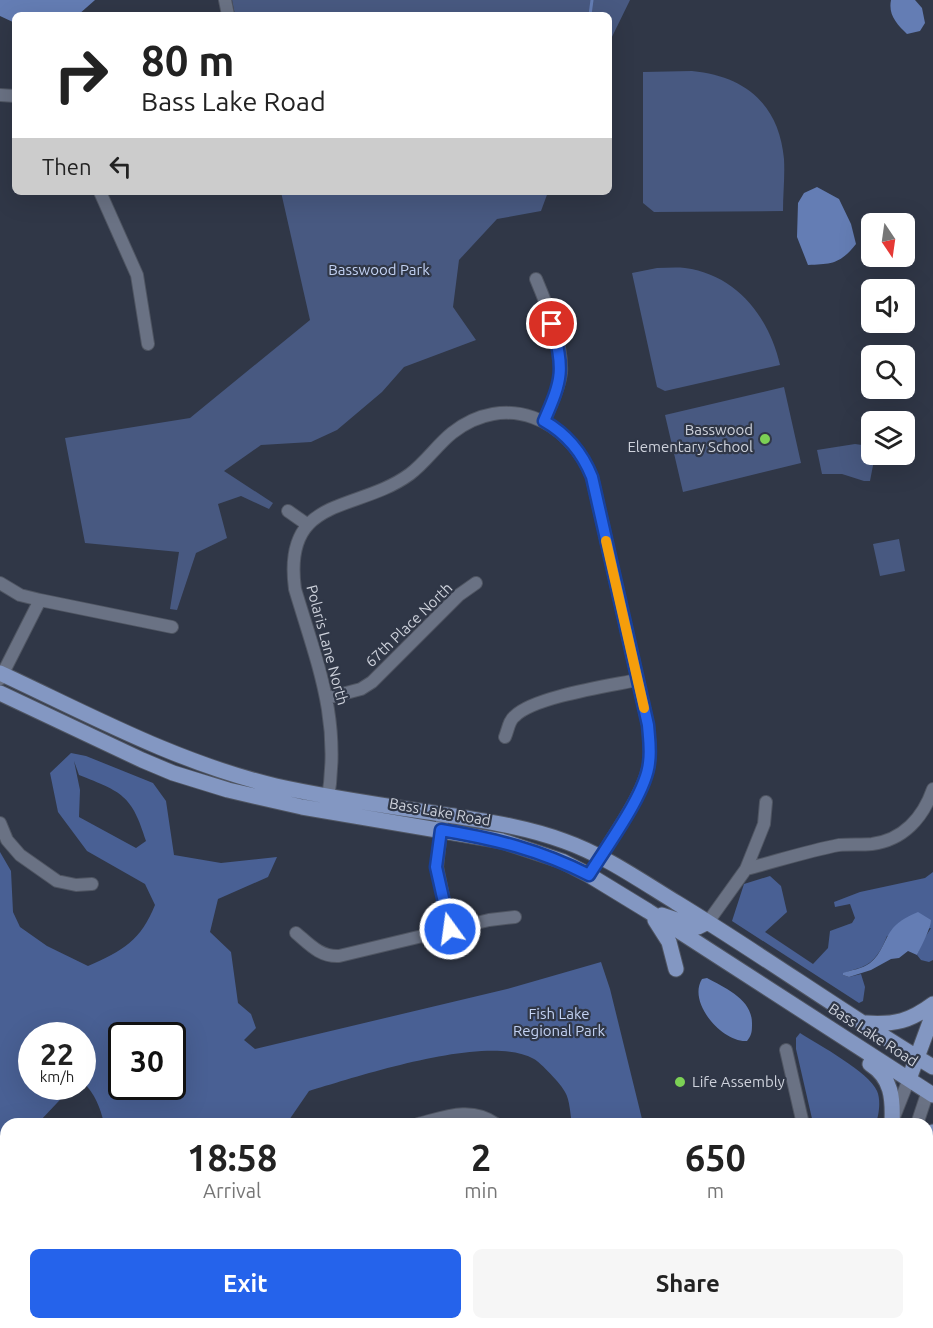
<!DOCTYPE html>
<html lang="en">
<head>
<meta charset="utf-8">
<style>
  :root { --surface:#fff; --page:#f6f6f6; --text:#222; --muted:#767676; --accent:#2563eb }
  body { margin:0; font-family:Ubuntu,sans-serif; background:var(--page); color:var(--text); height:100vh; display:flex; flex-direction:column; font-size:22px; white-space:nowrap }
  * { box-sizing:border-box; margin:0 }
  p { font-size:20px; color:var(--muted) }
  .icon { flex:none; width:33px; height:33px; fill:none; stroke:currentColor; stroke-width:2; stroke-linecap:round; stroke-linejoin:round }
  .map { position:relative; flex:1; overflow:hidden }
  .sheet { position:absolute; left:0px; top:1118px; width:933px; height:212px; display:flex; flex-direction:column; background:var(--surface); border-radius:18px 18px 0 0; box-shadow:0 6px 24px #0002 }
  .sheet>* { flex:none }
  .hud { position:absolute; left:12px; top:12px; width:600px; height:183px; border-radius:9px; box-shadow:0 6px 24px #0002; background:#fff; color:var(--text); overflow:hidden }
  .needle { width:39px; rotate:167deg }
  .fabs { position:absolute; left:861px; top:213px; display:grid; gap:12px }
  .fabs a { display:grid; place-items:center; width:54px; height:54px; border-radius:9px; background:var(--surface); box-shadow:0 6px 24px #0002; font-size:30px }
  .speed { position:absolute; left:18px; top:1022px; display:flex; gap:12px; font-size:30px; font-weight:700; text-align:center }
  .speed>* { display:grid; place-content:center; width:78px; height:78px; border-radius:50%; background:var(--surface); box-shadow:0 6px 24px #0002; line-height:1 }
  .speed small { font-size:15px; font-weight:400 }
  .speed .limit { border:3px solid #111; border-radius:9px; background:#fff; color:#111 }
  .pin { position:absolute; display:grid; place-items:center; width:51px; height:51px; color:#fff; margin:-26px; border:3px solid #fff; border-radius:50%; box-shadow:0 2px 6px #0007 }
  .me { position:absolute; width:66px; margin:-33px; rotate:346deg; stroke-linejoin:round; filter:drop-shadow(0 0 4px #0008) }
  .turn { display:flex; align-items:center; gap:21px; height:126px; padding:0 30px; font-size:27px }
  .turn .icon { width:78px; height:78px; stroke-width:2.5 }
  .turn b { display:block; font-size:42px; line-height:51px }
  .then { display:flex; align-items:center; height:57px; padding:0 30px; background:#0003; gap:12px; font-size:22px }
  .eta { display:flex; justify-content:space-evenly; align-items:center; height:102px; text-align:center }
  .eta b { font-size:36px; font-weight:700; line-height:42px }
  .cta { display:flex; gap:12px; margin-top:auto; padding:12px 30px }
  .cta a { flex:1; height:69px; border-radius:9px; background:var(--accent); color:#fff; font-size:24px; font-weight:700; line-height:69px; text-align:center }
  .cta a+a { background:var(--page); color:var(--text) }
  .map>svg:first-child { display:block }
  .green { fill:#485981 }
  .forest { fill:#496094; fill-rule:evenodd }
  .water { fill:#647db4 }
  .lines { fill:none; stroke-linecap:round; stroke-linejoin:round }
  .stream { stroke:#647db4; stroke-width:3 }
  .minor-casing { stroke:#4f5562; stroke-width:14 }
  .major-casing { stroke:#4f5562; stroke-width:17 }
  .minor { stroke:#6a7284; stroke-width:12 }
  .major { stroke:#8397c2; stroke-width:15 }
  .route-casing { stroke:#184099; stroke-width:15 }
  .route { stroke:#2563eb; stroke-width:10 }
  .slow { stroke:#f59e0b; stroke-width:10 }
  .poi-dot { fill:#7cd155; stroke:#303747; stroke-width:2 }
  .labels { text-anchor:middle; stroke-width:4.5; stroke-linejoin:round; paint-order:stroke }
  .park-label { font-size:15px; fill:#c3d2f3; stroke:#303747 }
  .poi-label { font-size:15px; fill:#ced2dc; stroke:#303747; text-anchor:end }
  .street-label { font-size:15px; fill:#ced2dc; stroke:#303747 }
</style>
</head>
<body>
<div class="map">
<svg width="933" height="1328" viewBox="0 0 933 1328">
  <rect width="100%" height="100%" fill="#303747"/>
  <path class="green" d="M232 0H630L609 43V15H235Z
    M692 71C745 76 779 104 784 159 785 176 783 194 783 211L654 212 643 203V72Z
    M281 192H548L541 211 497 219 459 260 453 307 476 340 404 367 382 392 337 430 311 442 261 445 224 471 273 503 269 509 241 496 218 504 227 538 196 553 177 610 170 609 179 552 85 543 65 438 190 418 310 320Z
    M657 268C666 268 676 267 685 268 737 275 769 317 780 365L665 391 657 387 632 273Z
    M784 387 801 463 683 492 665 415Z
    M855 444 862 445 871 450 872 454 875 455 870 481H864L842 474H822L817 450Z
    M899 539 905 571 880 576 873 544Z"/>
  <path class="forest" d="M71 753 86 756 153 783 166 801 174 855 221 863 277 857 268 877 218 899 210 932 231 952 238 1003 251 1014 256 1028 244 1040 255 1049 507 989 601 962 610 989 643 1123H572C570 1114 570 1100 565 1092 562 1085 540 1062 534 1059 488 1033 360 1076 309 1091L287 1123H104C100 1107 95 1094 83 1082L82 1035H32V1086H73L40 1121 46 1123 6 1124V1323H323L324 1328H13L7 1324 0 1323V852L11 871 13 912 20 927 47 946 88 966C123 951 141 940 155 905L145 884 87 851 58 812 50 773ZM74 761 79 775C122 792 132 795 146 841L136 848 79 817 80 790ZM122 1035H172V1086H122Z
    M933 872V960L929 962 921 960 917 955 922 942 931 928 887 936C882 949 875 962 862 967 855 970 848 970 843 975L849 977 861 974 865 987 863 1001 859 1003 732 921 744 884 770 876 781 886 787 912 765 932 813 964 828 948 830 931 852 923 855 918 850 904 835 907 834 902 860 892 925 878Z
    M800 1033C819 1045 869 1072 877 1091 881 1100 879 1115 876 1123H813L796 1049V1038Z
    M627 1323H827L826 1328H633Z"/>
  <path class="water" d="M0 0H95L78 15H15V23L0 16Z
    M891 0H915L922 8 925 23 920 31 907 34C897 24 888 15 891 0Z
    M817 187 839 199 851 224 856 244C840 264 832 264 808 265L797 237 798 203 804 193Z
    M918 912 931 920C931 928 921 947 917 955L908 951 899 958 891 959 871 970 849 977 843 975V973C851 970 862 969 870 963 882 954 884 939 893 928 900 920 909 916 918 912Z
    M707 978C725 988 752 999 752 1023 752 1031 752 1035 747 1041 723 1043 687 1003 702 979Z"/>
  <g class="lines">
    <path class="stream" d="M590 15 592 0"/>
    <g class="minor-casing">
      <path id="minor" d="M225 0 228 15
        M0 95 15 96
        M100 192 137 275 148 344
        M536 279C547 305 563 345 561 373 559 390 550 406 544 421
        M288 511 308 525
        M0 583 20 595 40 600 172 627
        M0 679 40 600
        M327 698 361 689 372 682 459 595 476 583
        M505 737C508 730 509 720 515 716 534 697 608 686 637 680
        M327 804C342 722 318 666 295 589 282 494 357 513 410 474 426 462 437 445 452 433 505 391 569 419 592 477L648 725C649 738 651 750 649 763 645 794 606 846 589 875
        M442 822 437 867 450 929
        M0 823 7 840 20 855 57 881 76 885 92 884
        M746 869 764 824 766 802
        M708 922 746 869C777 861 808 851 839 845 850 844 861 845 872 844 903 840 923 818 933 789
        M296 933C309 944 320 957 339 956L489 920 515 917
        M786 1050 803 1124
        M894 1117 909 1079
        M418 1124C445 1117 471 1106 496 1124
        M917 1124 928 1091
        M388 1323 390 1328
        M544 1323 546 1328
        M858 1323 859 1328
        M875 1328 876 1323"/>
    </g>
    <g class="major-casing">
      <path id="major" d="M0 673C90 715 178 763 276 786 334 799 395 807 454 816 491 822 529 828 564 841 604 855 641 881 677 903 764 956 846 1015 933 1067
        M0 693 142 760 173 773 228 790 302 807 502 841 562 861 589 875 648 911 933 1095
        M662 915 698 927 708 922
        M655 920 669 942 676 969
        M866 1023C895 1025 910 1021 933 1004
        M870 1064C892 1078 893 1099 892 1122
        M909 1079 933 1014
        M927 1136 933 1132"/>
    </g>
    <use href="#minor" class="minor"/>
    <use href="#major" class="major"/>
  </g>
  <g class="lines">
    <g class="route-casing">
      <path id="route" d="M450 929 436 867 441 830C495 839 540 850 589 875 606 847 646 794 649 763 651 750 649 738 648 725L592 477C582 452 567 434 544 421 563 378 564 370 552 324"/>
    </g>
    <use href="#route" class="route"/>
    <path class="slow" d="M606 541 644 708"/>
  </g>
  <g class="poi-dot">
    <circle cx="765" cy="439" r="6"/>
    <circle cx="680" cy="1082" r="6"/>
  </g>
  <g class="labels">
    <g class="park-label">
      <text x="379" y="275">Basswood Park</text>
      <text x="559" y="1019">Fish Lake<tspan x="559" dy="17">Regional Park</tspan></text>
    </g>
    <g class="poi-label">
      <text x="753" y="435">Basswood<tspan x="753" dy="17">Elementary School</tspan></text>
      <text x="692" y="1087" text-anchor="start">Life Assembly</text>
    </g>
    <g class="street-label">
      <text transform="translate(409 625) rotate(-44)" y="5">67th Place North</text>
      <text transform="translate(327 645) rotate(75)" y="5">Polaris Lane North</text>
      <text transform="translate(440 812) rotate(10)" y="5">Bass Lake Road</text>
      <text transform="translate(873 1035) rotate(33)" y="5">Bass Lake Road</text>
    </g>
  </g>
</svg>
<div class="fabs">
<a><svg class="needle" viewBox="-14 -14 28 28"><path d="M0-13l5 13h-10z" fill="#e53935"/><path d="M0 13l5-13h-10z" fill="#767676"/></svg></a>
<a><svg class="icon" aria-label="sound" viewBox="0 0 24 24"><path d="M4 9h4l5-4v14l-5-4H4zM17 9q2 3 0 6"/></svg></a>
<a><svg class="icon" aria-label="search" viewBox="0 0 24 24"><circle cx="10" cy="10" r="6"/><path d="M15 15l6 6"/></svg></a>
<a><svg class="icon" aria-label="layers" viewBox="0 0 24 24"><path d="M12 4l9 5-9 5-9-5zM3 14l9 5 9-5"/></svg></a>
</div>
<div class="speed"><div>22<small>km/h</small></div><div class="limit">30</div></div>
<div class="pin" style="left:552px;top:324px;background:#d93025"><svg class="icon" aria-label="arrive" viewBox="0 0 24 24"><path d="M6 21V4h12l-3 4 3 4H6"/></svg></div>
<svg class="me" style="left:450px;top:929px" viewBox="-20 -20 40 40"><circle r="17" fill="#2563eb" stroke="#fff" stroke-width="3"/><path d="M0-11L8 9 0 5-8 9z" fill="#fff"/></svg>
<div class="hud">
<div class="turn"><svg class="icon" aria-label="right" viewBox="0 0 24 24"><path d="M7 20v-9h11M14 6l5 5-5 5"/></svg><div><b>80 m</b>Bass Lake Road</div></div>
<div class="then">Then<svg class="icon" aria-label="left" viewBox="0 0 24 24"><path d="M17 20v-9H6M10 6l-5 5 5 5"/></svg></div>
</div>
<section class="sheet">
<div class="eta">
<div><b>18:58</b><p>Arrival</p></div>
<div><b>2</b><p>min</p></div>
<div><b>650</b><p>m</p></div>
</div>
<div class="cta"><a>Exit</a><a>Share</a></div>
</section>
</div>
</body>
</html>
